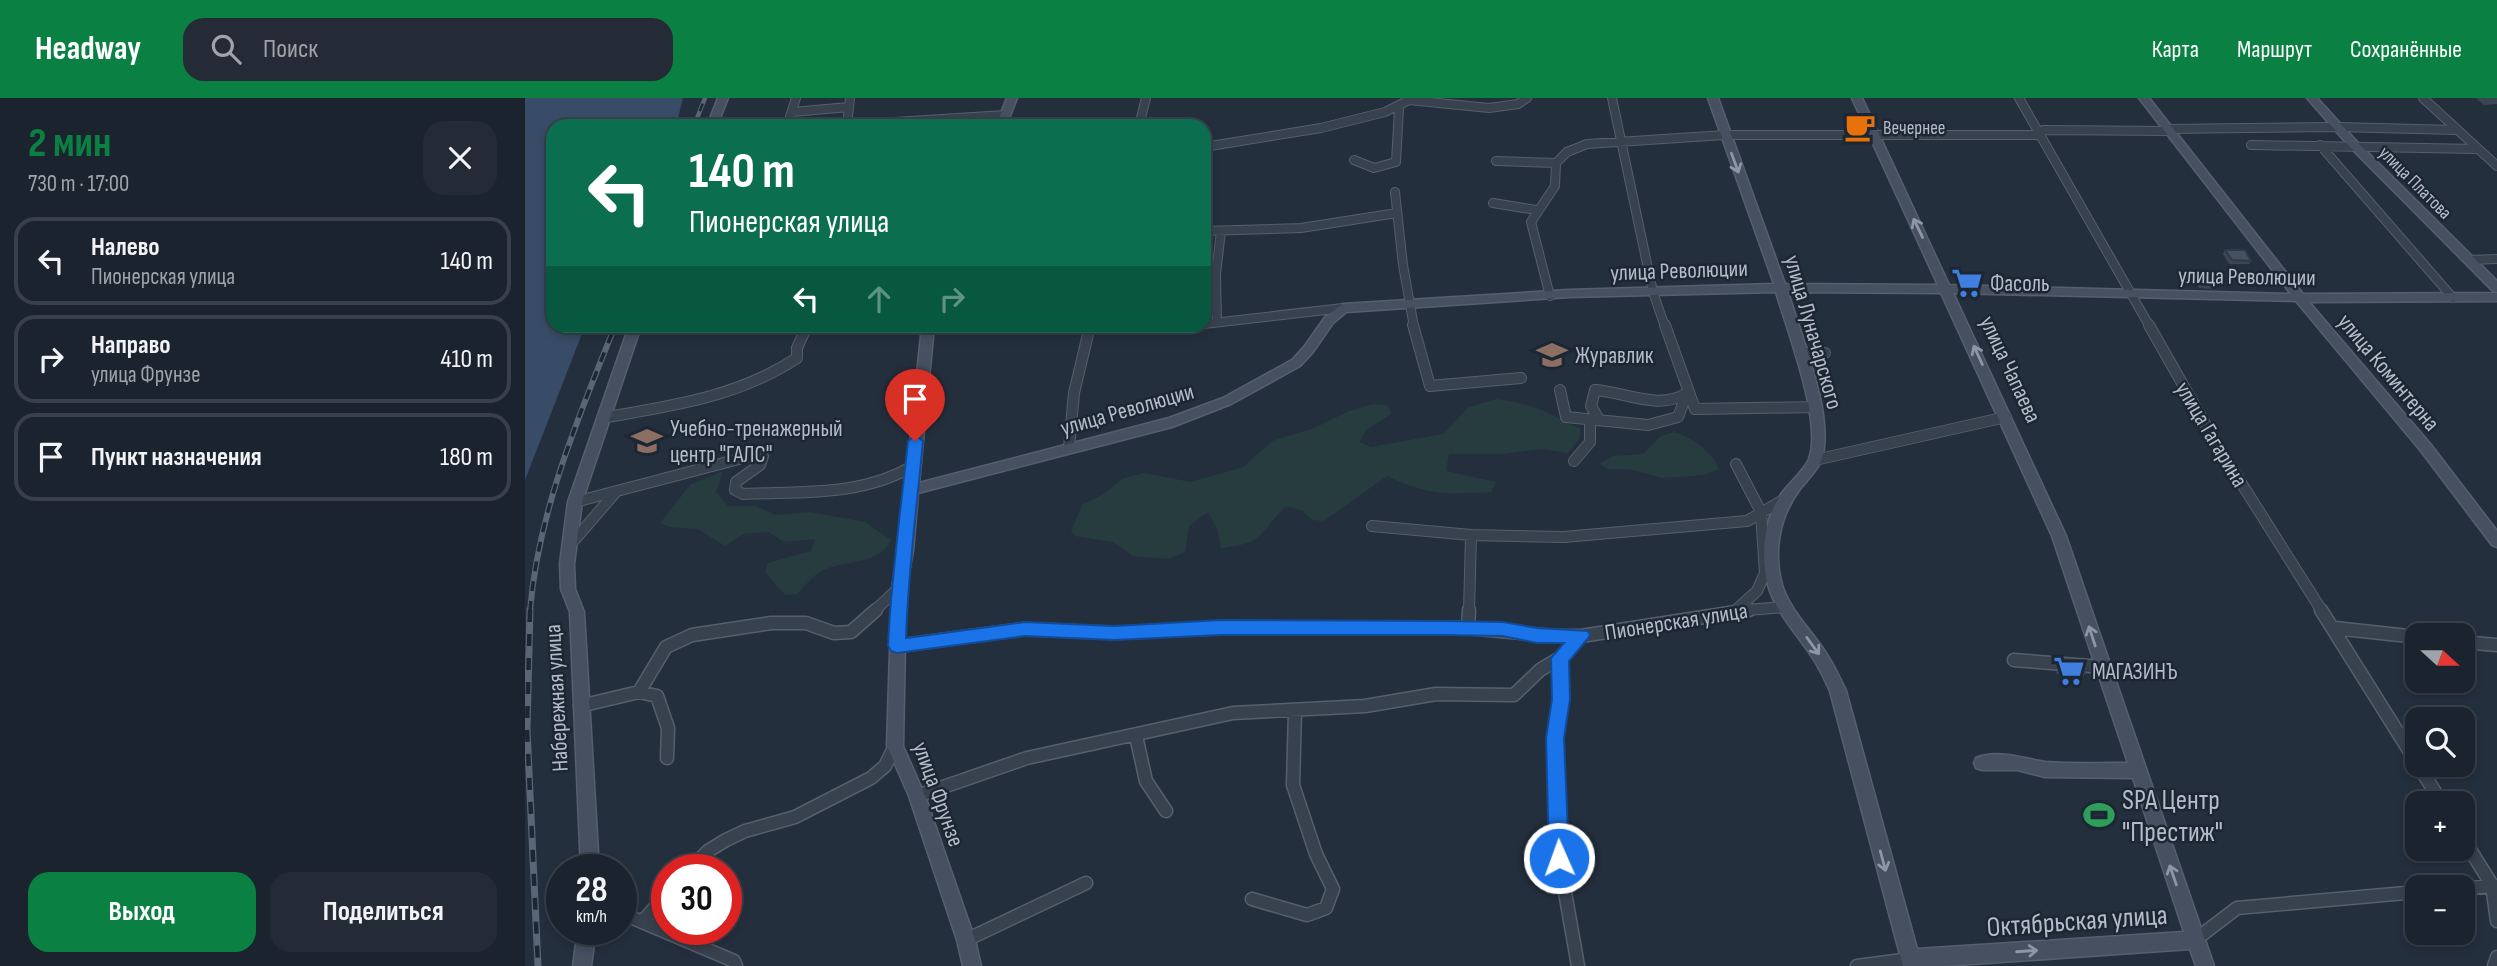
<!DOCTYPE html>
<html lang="ru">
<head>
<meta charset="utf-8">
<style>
  :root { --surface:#1b232e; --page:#242b36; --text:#f1f3f6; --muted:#a0a4aa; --line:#39404a; --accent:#0b8043 }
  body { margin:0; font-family:"Sofia Sans Condensed",sans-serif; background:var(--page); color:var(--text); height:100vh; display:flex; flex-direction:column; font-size:26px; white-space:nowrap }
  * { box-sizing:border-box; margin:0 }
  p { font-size:23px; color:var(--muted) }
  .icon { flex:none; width:38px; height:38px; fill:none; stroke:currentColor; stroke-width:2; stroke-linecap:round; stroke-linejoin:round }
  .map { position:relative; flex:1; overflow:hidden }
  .side { display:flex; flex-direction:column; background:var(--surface); width:525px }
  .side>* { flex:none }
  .guide { position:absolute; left:21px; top:21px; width:665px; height:214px; border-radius:21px; box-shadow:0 4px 10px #0003,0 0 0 2px var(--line); background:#0b6e4f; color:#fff; overflow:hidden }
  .needle { width:46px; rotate:111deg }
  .fabs { position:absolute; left:1880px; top:525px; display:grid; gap:14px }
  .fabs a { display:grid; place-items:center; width:70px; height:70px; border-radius:14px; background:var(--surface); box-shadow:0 4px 10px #0003,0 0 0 2px var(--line); font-size:35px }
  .speed { position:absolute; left:21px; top:756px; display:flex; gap:14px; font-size:35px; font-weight:700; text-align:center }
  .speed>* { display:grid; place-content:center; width:91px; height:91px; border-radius:50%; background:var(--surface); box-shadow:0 4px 10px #0003,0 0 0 2px var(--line); line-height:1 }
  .speed small { font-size:18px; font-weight:400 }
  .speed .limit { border:10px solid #d22; background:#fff; color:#111 }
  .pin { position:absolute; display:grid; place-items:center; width:60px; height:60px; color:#fff; margin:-72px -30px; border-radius:50% 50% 50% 0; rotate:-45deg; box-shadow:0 0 7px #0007 }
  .pin .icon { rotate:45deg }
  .me { position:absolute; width:77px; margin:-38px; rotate:358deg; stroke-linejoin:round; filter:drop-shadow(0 0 5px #0008) }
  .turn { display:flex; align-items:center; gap:24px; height:147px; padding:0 28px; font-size:32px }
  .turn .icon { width:91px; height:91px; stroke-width:2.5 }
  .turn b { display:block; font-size:49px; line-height:60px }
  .lanes { display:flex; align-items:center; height:66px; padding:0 28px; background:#0003; justify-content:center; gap:35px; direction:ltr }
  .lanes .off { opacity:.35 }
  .round { display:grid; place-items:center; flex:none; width:74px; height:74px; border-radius:21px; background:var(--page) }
  .headline { display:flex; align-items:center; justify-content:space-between; height:119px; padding:0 28px }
  h1 { font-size:42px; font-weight:700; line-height:52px; color:var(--accent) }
  .button { display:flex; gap:14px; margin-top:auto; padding:14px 28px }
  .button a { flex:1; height:80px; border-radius:21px; background:var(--accent); color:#fff; font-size:28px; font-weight:700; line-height:80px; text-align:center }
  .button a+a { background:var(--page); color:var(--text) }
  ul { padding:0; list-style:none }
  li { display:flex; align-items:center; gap:21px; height:88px; margin:0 14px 10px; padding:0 14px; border:4px solid var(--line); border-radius:21px }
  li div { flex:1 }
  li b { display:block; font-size:26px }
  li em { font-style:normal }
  header { display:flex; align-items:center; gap:42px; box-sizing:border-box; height:98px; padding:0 35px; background:var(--accent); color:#fff }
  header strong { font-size:33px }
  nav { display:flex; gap:38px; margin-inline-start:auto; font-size:24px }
  .search { width:490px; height:63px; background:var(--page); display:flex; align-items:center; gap:18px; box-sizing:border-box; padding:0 24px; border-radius:21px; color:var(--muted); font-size:26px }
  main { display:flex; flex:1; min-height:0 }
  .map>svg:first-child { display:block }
  .green { fill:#263c3f }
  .water { fill:#394c67 }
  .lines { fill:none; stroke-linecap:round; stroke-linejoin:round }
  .street-far2-casing { stroke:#565f6c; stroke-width:10 }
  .street-far1-casing { stroke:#565f6c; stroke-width:12 }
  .street-casing { stroke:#565f6c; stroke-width:15 }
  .secondary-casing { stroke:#565f6c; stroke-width:3 }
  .street-far2 { stroke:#38414e; stroke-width:8 }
  .street-far1 { stroke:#38414e; stroke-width:10 }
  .street { stroke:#38414e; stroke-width:12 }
  .secondary { fill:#465061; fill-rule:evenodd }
  .rail-far2-casing { stroke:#5a6575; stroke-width:4.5 }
  .rail-far1-casing { stroke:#5a6575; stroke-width:6 }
  .rail-casing { stroke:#5a6575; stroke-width:7 }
  .rail-far2 { stroke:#1d2633; stroke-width:2.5; stroke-dasharray:8; stroke-linecap:butt }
  .rail-far1 { stroke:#1d2633; stroke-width:3.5; stroke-dasharray:10; stroke-linecap:butt }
  .rail { stroke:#1d2633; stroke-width:4.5; stroke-dasharray:12; stroke-linecap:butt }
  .wall { fill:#3b4654 }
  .building { fill:#455162; stroke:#303945; stroke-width:2 }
  .oneway { stroke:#8e96a5 }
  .route { fill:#1a73e8; stroke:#114b97; stroke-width:2 }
  .labels { text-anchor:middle; stroke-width:5; stroke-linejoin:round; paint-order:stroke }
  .far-poi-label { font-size:19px; fill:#b4bcc9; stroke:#1d2633; text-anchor:start }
  .far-street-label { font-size:19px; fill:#b4bcc9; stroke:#1d2633 }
  .street-label { font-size:23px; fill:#b4bcc9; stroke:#1d2633 }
  .poi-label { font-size:23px; fill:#b4bcc9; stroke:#1d2633; text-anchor:start }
  .near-poi-label { font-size:28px; fill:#b4bcc9; stroke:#1d2633; text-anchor:start }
  .near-street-label { font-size:28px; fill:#b4bcc9; stroke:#1d2633 }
</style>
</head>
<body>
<header>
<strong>Headway</strong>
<div class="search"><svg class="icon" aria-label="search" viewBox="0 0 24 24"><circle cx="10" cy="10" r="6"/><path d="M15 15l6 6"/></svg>Поиск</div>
<nav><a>Карта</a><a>Маршрут</a><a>Сохранённые</a></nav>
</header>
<main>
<section class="side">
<div class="headline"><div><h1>2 мин</h1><p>730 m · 17:00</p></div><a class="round"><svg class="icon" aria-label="close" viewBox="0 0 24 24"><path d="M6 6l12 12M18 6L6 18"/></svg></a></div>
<ul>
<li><svg class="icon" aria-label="left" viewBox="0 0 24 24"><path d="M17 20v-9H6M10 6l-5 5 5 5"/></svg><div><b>Налево</b><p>Пионерская улица</p></div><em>140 m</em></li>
<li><svg class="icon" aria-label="right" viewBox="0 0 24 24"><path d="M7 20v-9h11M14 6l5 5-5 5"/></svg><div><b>Направо</b><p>улица Фрунзе</p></div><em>410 m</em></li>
<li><svg class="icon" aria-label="arrive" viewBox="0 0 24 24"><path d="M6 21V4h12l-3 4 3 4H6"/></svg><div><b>Пункт назначения</b></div><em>180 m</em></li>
</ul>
<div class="button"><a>Выход</a><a>Поделиться</a></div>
</section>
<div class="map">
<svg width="1972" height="868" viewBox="0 0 1972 868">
  <rect width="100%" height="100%" fill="#242f3e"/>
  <path class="green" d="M972 301C990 304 1007 307 1023 315 1035 320 1042 326 1055 330V340L1043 355 1017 351 978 356H924L921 373 971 384 966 394C921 396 903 398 862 378L799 423 787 422 778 413 761 408C732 437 741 445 696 450L692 431 683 414 664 428 660 454 644 461 608 458 588 444 550 438 546 432 558 406 577 397 599 380 619 375 666 384 718 369 747 343 787 331 824 313 848 306 863 307 866 316 841 332 834 344 846 349 918 336 944 309Z
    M1149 334C1165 338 1189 355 1194 371L1179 377 1138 380 1103 371H1082L1075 365 1088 358 1118 356 1136 338Z
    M198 373 191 394 203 408H231L250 417 285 414 340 424 366 442C354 468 320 461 297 473 288 477 279 489 272 496L260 497 240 474 243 465 286 453 290 441 259 444 243 434 218 436 200 448 173 431 144 429 135 425 165 387Z"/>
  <path class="water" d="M0 0H158L151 28H28V228H60L0 382Z"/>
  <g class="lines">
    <g class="street-far2-casing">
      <path id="street-far2" d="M1087 0 1128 194 1140 229
        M1494 0 1625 229
        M1898 0 1972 68
        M267 14 324 9
        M322 27 480 17
        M262 28 271 0
        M322 28 325 0
        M614 28 621 0
        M1643 31 1813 29 1932 32
        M1726 47 1953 51
        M1795 47 1928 200
        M679 49 796 30 860 14 884 2 964 10 993 6 1002 0
        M829 62 849 70 871 64 874 10
        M971 63 1031 65
        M870 94 878 167 889 229
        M968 105 1011 112
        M679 133 776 130 872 115
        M1944 162 1972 161
        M1025 198 1006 124 1030 88 1031 65 1042 54 1062 46 1200 37H1516L1518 32 1645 33
        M692 224 691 176 696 133
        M679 226 818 210
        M603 228H664"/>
    </g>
    <g class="street-far1-casing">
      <path id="street-far1" d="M888 227 905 288 996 280
        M1140 227 1170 311 1291 309
        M1624 227 1691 345 1797 513
        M603 228H664
        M1275 255H1300
        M1035 292 1041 319 1123 327 1153 319 1162 295
        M77 320C146 308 213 299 272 260V250L282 228
        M1074 322 1066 308 1070 292C1100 294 1134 313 1162 295
        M544 350 549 295 565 228
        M1290 362 1481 319
        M1049 363 1065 344V323
        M1211 366 1236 414 1240 475 1232 493 1212 511
        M50 404 233 356 238 358 235 367 211 384 210 392 218 396C277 393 335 399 388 368
        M847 428 946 437 1039 439 1222 423 1260 401
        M46 446 90 395
        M349 513 374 490
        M944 513 946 437
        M1209 513 1260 509"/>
    </g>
    <g class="street-casing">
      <path id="street" d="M1796 512 1892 665
        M943 530 944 512
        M1810 530 1892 539
        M1937 544 1972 547
        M372 548 500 531 589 535 696 530H943L1028 538H1056L1224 512
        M1035 560 1036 601 1030 640 1034 760 1053 868
        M1489 562 1577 569
        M114 594 141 549 167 537 246 525H281L309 535 326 534 351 512
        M55 608 114 594 132 598 143 630 142 660
        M611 638 621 683 641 713
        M1893 667 1917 705
        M392 698 502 660 708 615 840 608 911 596 989 597 1015 572 1035 560 1057 538
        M1937 739 1967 787 1972 823
        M164 772 183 753 201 742 220 733 270 719 346 680 360 668 370 648
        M1937 790 1972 788
        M727 801 782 817 801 810 808 791 791 756 768 687 770 613
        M96 815 209 863 211 868
        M117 824 142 796
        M441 842 561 785
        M1670 842 1712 810 1892 794
        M1332 868 1385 861 1387 868
        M1969 868 1972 859"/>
    </g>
    <g class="secondary-casing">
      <path id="secondary" d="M193 0H203L192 28H182Z
        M482 0H492L481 28H471Z
        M1183 0H1193L1260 186 1413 187 1327 0H1337L1424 187 1766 196 1614 0H1624L1778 196 1972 195V203L1784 204 1906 347 1972 433V449L1967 447 1896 353 1771 203 1428 195 1541 438 1689 868H1671L1665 851 1418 868H1378L1305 593C1301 584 1296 574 1291 565 1275 539 1251 516 1243 487 1235 457 1239 420 1257 395 1265 384 1279 373 1284 361 1298 324 1262 232 1251 194L1044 199 821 214 808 225 788 254 775 268 706 306 647 329 393 395 388 453 381 490 378 648 400 698 450 842 456 868H438L432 842 384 698 362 648 367 490 374 453 397 228H409L394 385 644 320 698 300 767 262 779 249 800 219 818 206 1044 192 1249 186ZM1263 194 1416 195 1527 438 1603 665C1576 665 1548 666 1521 664 1499 661 1474 651 1451 660L1449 665 1451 670 1457 672H1492L1520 679 1608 680 1659 834 1392 851 1321 593C1315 580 1309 567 1301 555 1287 533 1265 513 1257 487 1248 453 1254 419 1275 391 1282 382 1294 371 1297 360 1309 314 1276 239 1263 194Z
        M1782 0H1792L1833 45 1972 183V194L1968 193 1825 49Z
        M104 228H116L57 404 49 466 50 491 59 514 74 772H56L45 514 36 491 35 466 43 404Z
        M53 831H71L66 868H48Z"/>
    </g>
    <use href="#street-far2" class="street-far2"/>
    <use href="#street-far1" class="street-far1"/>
    <use href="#street" class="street"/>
    <use href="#secondary" class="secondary"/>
    <g class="rail-far2-casing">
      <path id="rail-far2" d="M169 28 180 0"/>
    </g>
    <g class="rail-far1-casing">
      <path id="rail-far1" d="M5 513C13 414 53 320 90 228"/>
    </g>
    <g class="rail-casing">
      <path id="rail" d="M5 512 2 631 13 868"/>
    </g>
    <use href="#rail-far2" class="rail-far2"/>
    <use href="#rail-far1" class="rail-far1"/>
    <use href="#rail" class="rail"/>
  </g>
  <path class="wall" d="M1951 0H1972V6L1959 7Z
    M1700 152 1726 163 1724 166H1704L1698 156Z
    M1674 174 1691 183 1686 191 1674 190 1670 181Z
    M1537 567 1563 572 1558 579 1532 576 1531 574Z"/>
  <path class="building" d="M1700 152H1720L1726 163 1707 162Z
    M1674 174H1686L1691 183 1679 182Z
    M1537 567 1563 569V572L1537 569Z"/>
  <defs><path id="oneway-shaft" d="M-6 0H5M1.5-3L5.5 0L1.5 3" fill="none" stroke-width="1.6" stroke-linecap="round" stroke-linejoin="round" transform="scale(1.75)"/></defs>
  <g class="oneway">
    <use href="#oneway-shaft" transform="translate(1210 65) rotate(70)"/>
    <use href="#oneway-shaft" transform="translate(1393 130) rotate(-116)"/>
    <use href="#oneway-shaft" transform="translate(1453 257) rotate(-115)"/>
    <use href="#oneway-shaft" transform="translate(1567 538) rotate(-108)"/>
    <use href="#oneway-shaft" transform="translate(1288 548) rotate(54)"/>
    <use href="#oneway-shaft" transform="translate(1358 763) rotate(75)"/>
    <use href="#oneway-shaft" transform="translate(1648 777) rotate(-109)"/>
    <use href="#oneway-shaft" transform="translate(1502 853) rotate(-4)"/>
  </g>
  <path class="route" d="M390 337 398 343C392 408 383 474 381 540L500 524 589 528 696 522 919 523 978 524 1012 530 1063 533 1065 538 1044 563 1045 601 1039 640 1044 760 1041 766 1034 769 1027 766 1024 760 1021 640 1027 601 1026 560 1039 545H1012L978 538 919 537H696L589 542 500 538 372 555 366 553 363 548C366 479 376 411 383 343Z"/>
  <defs>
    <g id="cafe-bare" transform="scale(2.415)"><path d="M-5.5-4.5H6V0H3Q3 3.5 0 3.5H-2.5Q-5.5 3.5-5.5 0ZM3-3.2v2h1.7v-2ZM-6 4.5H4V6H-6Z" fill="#e8710a" stroke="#1d2633" stroke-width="2.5" paint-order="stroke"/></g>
    <g id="supermarket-bare" transform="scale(2.415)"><path d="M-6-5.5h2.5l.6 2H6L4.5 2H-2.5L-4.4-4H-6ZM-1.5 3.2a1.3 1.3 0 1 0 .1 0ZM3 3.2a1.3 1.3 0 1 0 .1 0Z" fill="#3f7fe0" stroke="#1d2633" stroke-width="2.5" paint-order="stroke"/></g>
    <g id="school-bare" transform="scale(2.415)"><path d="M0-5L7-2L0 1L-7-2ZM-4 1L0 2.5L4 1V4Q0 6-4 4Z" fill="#8d6e63" stroke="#1d2633" stroke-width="2.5" paint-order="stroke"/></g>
    <g id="university-bare" transform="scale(2.415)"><path d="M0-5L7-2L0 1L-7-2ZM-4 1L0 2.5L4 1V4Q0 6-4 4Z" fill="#8d6e63" stroke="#1d2633" stroke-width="2.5" paint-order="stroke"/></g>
    <g id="stadium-bare" transform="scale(2.415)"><path d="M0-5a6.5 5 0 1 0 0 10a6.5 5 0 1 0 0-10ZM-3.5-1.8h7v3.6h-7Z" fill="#2e9e5b" stroke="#1d2633" stroke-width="2.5" paint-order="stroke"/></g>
  </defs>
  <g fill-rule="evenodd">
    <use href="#cafe-bare" x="1335" y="29"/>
    <use href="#supermarket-bare" x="1442" y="185"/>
    <use href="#school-bare" x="1027" y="257"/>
    <use href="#university-bare" x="122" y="343"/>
    <use href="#supermarket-bare" x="1544" y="573"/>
    <use href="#stadium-bare" x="1574" y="717"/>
  </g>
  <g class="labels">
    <g class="far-poi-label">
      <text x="1358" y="36">Вечернее</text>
    </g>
    <g class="far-street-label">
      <text transform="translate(1891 84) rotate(45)" y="7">улица Платова</text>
    </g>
    <g class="street-label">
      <text transform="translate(1154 172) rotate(-2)" y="8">улица Революции</text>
      <text transform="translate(1722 178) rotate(1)" y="8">улица Революции</text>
      <text transform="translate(1289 234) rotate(74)" y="8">улица Луначарского</text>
      <text transform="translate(1486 271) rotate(65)" y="8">улица Чапаева</text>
      <text transform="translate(1864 274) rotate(50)" y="8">улица Коминтерна</text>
      <text transform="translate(602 311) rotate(-16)" y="8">улица Революции</text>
      <text transform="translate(1687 336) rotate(59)" y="8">улица Гагарина</text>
      <text transform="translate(1151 523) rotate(-9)" y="8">Пионерская улица</text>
      <text transform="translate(31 600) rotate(-93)" y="8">Набережная улица</text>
      <text transform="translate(414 696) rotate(70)" y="8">улица Фрунзе</text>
    </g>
    <g class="poi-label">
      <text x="1465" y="193">Фасоль</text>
      <text x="1050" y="265">Журавлик</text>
      <text x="145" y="338">Учебно-тренажерный<tspan x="145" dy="26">центр "ГАЛС"</tspan></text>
      <text x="1567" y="581">МАГАЗИНЪ</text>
    </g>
    <g class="near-poi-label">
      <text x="1597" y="711">SPA Центр<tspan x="1597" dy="32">"Престиж"</tspan></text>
    </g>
    <g class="near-street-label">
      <text transform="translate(1552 822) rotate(-4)" y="10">Октябрьская улица</text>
    </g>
  </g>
</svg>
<div class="fabs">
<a><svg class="needle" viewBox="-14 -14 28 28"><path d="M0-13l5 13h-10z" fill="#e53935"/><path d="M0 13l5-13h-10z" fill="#a0a4aa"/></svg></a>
<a><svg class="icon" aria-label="search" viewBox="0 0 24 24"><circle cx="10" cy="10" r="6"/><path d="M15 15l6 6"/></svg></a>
<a>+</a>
<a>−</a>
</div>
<div class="speed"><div>28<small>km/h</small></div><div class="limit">30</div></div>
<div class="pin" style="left:390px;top:343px;background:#d93025"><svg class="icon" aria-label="arrive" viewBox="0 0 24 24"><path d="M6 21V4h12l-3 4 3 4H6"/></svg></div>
<svg class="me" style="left:1034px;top:760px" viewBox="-20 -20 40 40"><circle r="17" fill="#1a73e8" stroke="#fff" stroke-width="3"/><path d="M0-11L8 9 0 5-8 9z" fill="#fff"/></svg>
<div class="guide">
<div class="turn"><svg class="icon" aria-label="left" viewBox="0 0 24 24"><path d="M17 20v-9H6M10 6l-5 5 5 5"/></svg><div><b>140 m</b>Пионерская улица</div></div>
<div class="lanes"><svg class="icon" aria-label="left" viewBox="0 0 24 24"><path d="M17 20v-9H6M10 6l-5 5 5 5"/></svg><svg class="icon off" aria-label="ahead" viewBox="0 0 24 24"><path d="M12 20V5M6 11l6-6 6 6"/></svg><svg class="icon off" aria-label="right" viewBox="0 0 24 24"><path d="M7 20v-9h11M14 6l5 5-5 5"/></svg></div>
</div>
</div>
</main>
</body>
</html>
